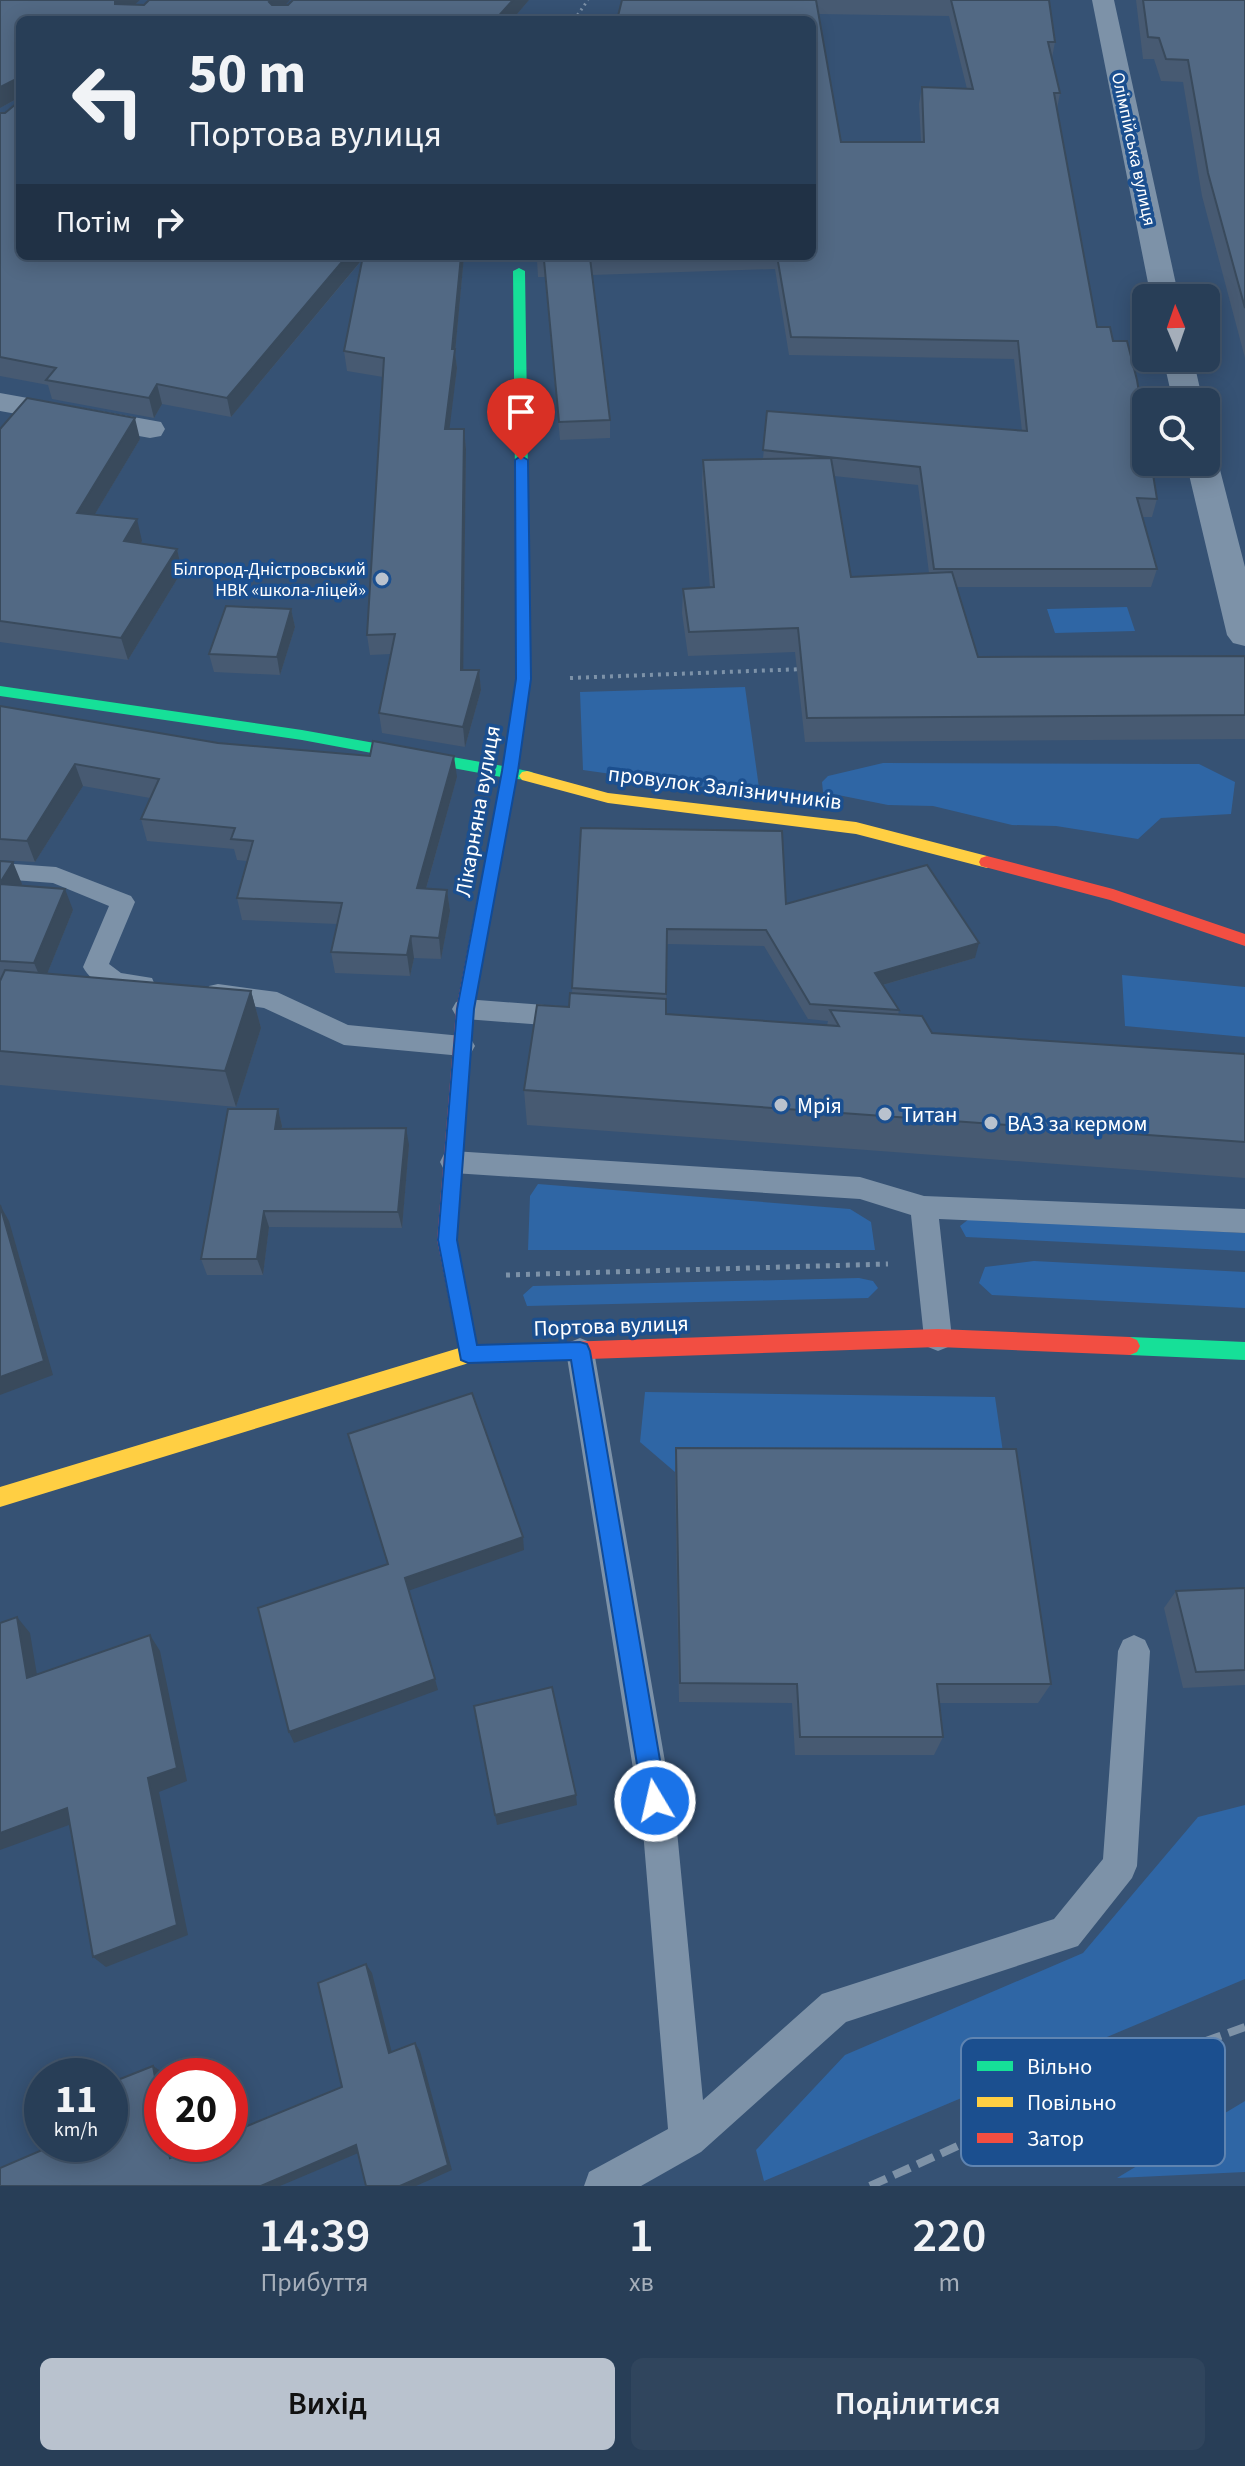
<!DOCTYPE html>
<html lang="uk">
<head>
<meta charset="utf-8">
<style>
  :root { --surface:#283e57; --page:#30455d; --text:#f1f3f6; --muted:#a5aeba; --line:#44576d; --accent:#b9c2ce }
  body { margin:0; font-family:"Source Sans 3",sans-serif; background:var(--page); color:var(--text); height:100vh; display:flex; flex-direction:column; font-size:30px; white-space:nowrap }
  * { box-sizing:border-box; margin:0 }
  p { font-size:26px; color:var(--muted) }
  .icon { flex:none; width:44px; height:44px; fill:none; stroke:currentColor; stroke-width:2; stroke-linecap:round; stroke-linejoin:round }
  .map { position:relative; height:2186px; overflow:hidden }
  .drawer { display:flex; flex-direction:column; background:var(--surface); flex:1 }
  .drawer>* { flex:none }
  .hud { position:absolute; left:16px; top:16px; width:800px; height:244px; border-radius:12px; box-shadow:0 4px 20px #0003,0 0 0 2px var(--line); background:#283e57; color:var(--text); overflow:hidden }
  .needle { width:52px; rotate:358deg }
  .controls { position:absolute; left:1132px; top:284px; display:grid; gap:16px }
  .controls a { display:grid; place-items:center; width:88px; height:88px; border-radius:12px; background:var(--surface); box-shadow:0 4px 20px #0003,0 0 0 2px var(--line); font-size:40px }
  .speed { position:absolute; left:24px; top:2058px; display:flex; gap:16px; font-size:40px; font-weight:700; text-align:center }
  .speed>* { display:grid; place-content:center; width:104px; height:104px; border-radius:50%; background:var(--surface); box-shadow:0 4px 20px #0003,0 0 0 2px var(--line); line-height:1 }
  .speed small { font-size:20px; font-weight:400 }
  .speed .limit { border:12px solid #d22; background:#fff; color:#111 }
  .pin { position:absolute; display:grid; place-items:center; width:68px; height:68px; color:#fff; margin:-82px -34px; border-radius:50% 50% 50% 0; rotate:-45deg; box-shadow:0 0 8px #0007 }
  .pin .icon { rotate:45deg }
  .me { position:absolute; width:88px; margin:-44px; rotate:351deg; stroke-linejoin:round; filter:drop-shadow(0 0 6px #0008) }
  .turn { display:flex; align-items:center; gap:28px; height:168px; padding:0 40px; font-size:36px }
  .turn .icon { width:104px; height:104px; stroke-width:2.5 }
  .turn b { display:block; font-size:56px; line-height:68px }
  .then { display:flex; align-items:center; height:76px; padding:0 40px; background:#0003; gap:16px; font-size:30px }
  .eta { display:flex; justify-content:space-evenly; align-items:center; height:136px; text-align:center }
  .eta b { font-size:48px; font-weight:600; line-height:56px }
  .button { display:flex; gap:16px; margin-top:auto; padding:16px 40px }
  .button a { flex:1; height:92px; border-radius:12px; background:var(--accent); color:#111; font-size:32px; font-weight:600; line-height:92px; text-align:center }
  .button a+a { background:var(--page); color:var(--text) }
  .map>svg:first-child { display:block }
  .green { fill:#2f66a5 }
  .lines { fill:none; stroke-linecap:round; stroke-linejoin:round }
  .path-far2 { stroke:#7d92a8; stroke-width:3; stroke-dasharray:2 4; stroke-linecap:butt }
  .path-far1 { stroke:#7d92a8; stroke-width:4; stroke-dasharray:3 5; stroke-linecap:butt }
  .path { stroke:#7d92a8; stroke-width:5; stroke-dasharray:4 6; stroke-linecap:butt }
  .lane { fill:#7d92a8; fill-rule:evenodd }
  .street { fill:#7d92a8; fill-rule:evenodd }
  .fast { fill:#16e098; fill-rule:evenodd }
  .slow { fill:#ffcf43; fill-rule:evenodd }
  .jam { fill:#f24e42; fill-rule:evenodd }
  .rail { stroke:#7e92a7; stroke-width:8; stroke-dasharray:18 8; stroke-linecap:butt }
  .wall { fill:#475a72; fill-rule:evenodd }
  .shaded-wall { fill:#394a5c }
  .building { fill:#526984; stroke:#394a5c; stroke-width:2 }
  .route { fill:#1a73e8; stroke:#114b97; stroke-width:2 }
  .poi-dot { fill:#b9c2ce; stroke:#1b4f8f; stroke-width:3 }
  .labels { text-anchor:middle; stroke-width:7; stroke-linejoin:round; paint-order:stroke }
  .far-street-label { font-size:18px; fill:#fff; stroke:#1b4f8f }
  .far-poi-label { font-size:18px; fill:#fff; stroke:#1b4f8f; text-anchor:end }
  .street-label { font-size:22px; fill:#fff; stroke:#1b4f8f }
  .poi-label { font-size:22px; fill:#fff; stroke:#1b4f8f; text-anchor:start }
  .key { fill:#1b4f8f; stroke:#5f84b1; stroke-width:2 }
  .key-label { font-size:22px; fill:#fff }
</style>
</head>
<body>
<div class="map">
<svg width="1245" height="2186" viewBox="0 0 1245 2186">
  <rect width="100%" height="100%" fill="#365274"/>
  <path class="green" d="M1127 607 1135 631 1055 633 1047 609Z
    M745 687 760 795 583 770 580 692Z
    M883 763 1199 764 1235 782 1231 814 1161 818 1138 839 1056 826 1012 825 933 806 888 805 823 792 822 782 828 776Z
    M1122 975 1245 987V1037L1125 1026Z
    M538 1184 850 1209 871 1222 875 1250H528L530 1196Z
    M969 1219 1245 1233V1251L966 1237 960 1226Z
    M1034 1261 1245 1272V1308L992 1295 979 1283 985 1267Z
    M859 1278 873 1281 878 1288 868 1298 527 1306 523 1295 533 1286Z
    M645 1392 995 1397 1006 1473 675 1472 640 1442Z
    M1245 1805V1979L764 2181 756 2150 845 2055 1083 1953 1198 1817Z
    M1245 2101V2172L1117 2178Z"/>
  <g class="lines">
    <path class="path-far2" d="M574 20 588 0"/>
    <path class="path-far1" d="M570 678 804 669"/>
    <path class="path" d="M506 1275 888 1264"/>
    <path class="lane" d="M0 863 56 867 131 896 135 902 109 964 121 973 152 978 155 985 152 992C128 999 95 989 83 967L109 906 53 883 0 879Z
      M218 984 277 992 348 1025 462 1036 471 1039 475 1046 471 1053 462 1056 344 1045 264 1008 209 1000 206 993 209 986Z
      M465 999 571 1007 580 1010 584 1017 580 1024 571 1027 465 1019 456 1016 452 1009 456 1002Z
      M453 1151 860 1177 924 1196 1245 1209V1233L939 1219 952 1338 948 1347 938 1351 928 1347 924 1338 911 1215 860 1199 453 1173 444 1170 440 1162 444 1154Z
      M580 1338 590 1342 594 1351 677 1831 703 2100 822 1994 1054 1919 1103 1859 1118 1651 1123 1640 1134 1635 1145 1640 1150 1651 1137 1866 1132 1878 1078 1946 846 2022 701 2152 641 2186H584L589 2172 668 2129 643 1831 566 1351 570 1342Z"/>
    <path class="street" d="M1092 0H1114L1179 298H1151Z
      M1163 358H1193L1203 402H1173Z
      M0 393 150 420 161 422 165 429 161 436 150 438 0 411Z
      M1206 454 1213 455 1218 462 1245 567V646L1233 643 1227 635 1186 462H1206Z"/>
    <path class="fast" d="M519 268 525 271 531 679 518 769 532 772 535 776 532 780 516 779 513 787 508 788 500 783 501 777 302 740 0 696V686L302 730 503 766 517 679 513 271Z
      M1130 1337 1245 1342V1360L1130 1355 1123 1352 1120 1346 1123 1340Z"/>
    <path class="slow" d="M527 771 608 793 856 822 987 856 995 862 987 868 856 834 608 803 522 780 519 776 522 772Z
      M469 1345 476 1348 479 1354 476 1360 469 1363 0 1507V1487Z"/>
    <path class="jam" d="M508 778 516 783 474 1009 457 1240 476 1345 938 1329 1130 1337 1137 1340 1140 1346 1137 1352 1130 1355 938 1347 469 1363 461 1360 437 1240 456 1009 500 783Z
      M987 856 1113 889 1245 934V946L1110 900 981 866 979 862 981 858Z"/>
    <path class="rail" d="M870 2186 1120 2072 1245 2027"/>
  </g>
  <path class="wall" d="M0 0H140L134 5H144L149 0H290L285 5H288L293 0H529L512 20 20 256H464L455 353 457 368 449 429H464L466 449 463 670H479L481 690 465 747 382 733 379 713 391 654 370 655 367 635 383 377 347 371 344 351 363 259 231 417 162 404 154 418 52 399 48 385 0 376V113H5L17 103V99L0 108Z
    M622 0H1049L1055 42 1052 58 1060 93 1057 109 1097 327 1157 499 1152 517H1142L1157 569 1151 587H956L978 657 1245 656V739L805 742 795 652 688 656 682 613 683 589 710 588 702 483 703 460 763 459 767 411 1022 431 1014 359 789 355 775 269 592 275 610 420V438L560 440 545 277H538L537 260 539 256H812ZM818 14 949 16 967 89 922 87 919 104 921 142H841ZM834 476 918 485 929 573 851 577Z
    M1136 0H1245V358L1202 196 1183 82 1161 81 1154 59H1143Z
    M0 429 140 439 95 514 142 541 141 543 177 549 182 571 128 660 0 642Z
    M291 609 295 627 280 675 214 672 209 654Z
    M0 706 218 743 457 777 426 889 447 890 450 911 441 959 414 958 410 976 335 973 331 952 337 924 242 920 237 898 247 861 237 860 234 849 147 841 141 819 150 798 83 786 35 862 0 860Z
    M581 828 786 904 975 958 883 985 899 1010 898 1015 932 1033 1245 1054V1178L527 1125 524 1090 569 1007 572 993ZM667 944 764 946 808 1019 828 1021 827 1025 666 1014Z
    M0 861 22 884 21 885 73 910 47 974 251 991 261 1028 236 1107 0 1085Z
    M278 1109 282 1126V1129L409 1145 402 1228 269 1227 263 1275H207L201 1259Z
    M676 1448 1051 1684 1038 1703H939L943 1737 934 1755H795L792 1703 679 1702 675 1472Z
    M1245 1588V1685L1183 1688 1164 1608 1176 1591Z"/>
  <path class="shaded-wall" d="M115 0H140L119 18 115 4Z
    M272 0H290L272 20 269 2Z
    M513 0H529L512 20H495Z
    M16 79 20 97 0 108V87Z
    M347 256H365L231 417 227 398Z
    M461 256H464L455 353 457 368 447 449 445 429Z
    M157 384 162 404 154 418 149 398Z
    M135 418 140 439 83 534 77 513Z
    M464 429 466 449 463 690 461 670Z
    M137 519 142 541 130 563 124 541Z
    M177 549 182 571 128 660 121 638Z
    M291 609 295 627 280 675 277 657Z
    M479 670 481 690 465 747 463 727Z
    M454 756 457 777 420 910 417 888Z
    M75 764 83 786 35 862 27 841Z
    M13 862 22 884 9 905 0 883Z
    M65 889 73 910 43 984 34 963Z
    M447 890 450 911 441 959 439 938Z
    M411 936 414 958 410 976 407 955Z
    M979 943 975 958 872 988 875 973Z
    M251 991 261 1028 236 1107 225 1071Z
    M278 1109 282 1126 279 1145 275 1129Z
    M406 1128 409 1145 402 1228 398 1212Z
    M0 1205 9 1221 53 1375 0 1395Z
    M264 1211 269 1227 263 1275 257 1259Z
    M523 1537 524 1550 408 1591 405 1578Z
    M17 1617 30 1633 40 1693 27 1678Z
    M150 1635 160 1651 187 1781 159 1792 188 1935 106 1967 93 1957 148 1778Z
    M435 1679 438 1690 294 1743 289 1732Z
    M576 1795 577 1805 497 1825 495 1815Z
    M67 1808 80 1821 0 1850V1833Z
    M366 1964 372 1973 394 2061 389 2053Z
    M415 2043 420 2051 452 2170 416 2186H400Z
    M153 2066 164 2073 165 2076H162V2116Z
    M167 2144H177L181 2163 170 2158Z
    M356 2145 363 2151 280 2186H261Z"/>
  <path class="building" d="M0 0H115V4L144 5 149 0H272L269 2 272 5H288L293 0H513L495 20H20V256H347L227 398 157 384 149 398 46 380 56 368 0 357V113H5L17 103 16 79 0 87Z
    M622 0H816L841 142H924L922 87 973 89 951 0H1049L1055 42H1048L1060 93H1054L1097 327H1110L1113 341H1127L1137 380 1146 434V462H1151L1157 499 1137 498 1157 569H934L920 467 763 450 767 411 1027 431 1018 341 791 337 777 256H812V20H617Z
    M1143 0H1245V308L1208 173 1188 60 1166 59 1159 38 1148 37Z
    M363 256H461L452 349H455L445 429H464L461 670H479L463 727 379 713 395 634 367 635 384 358 344 351Z
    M539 256H643L590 258 610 420 559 422 544 260H537Z
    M27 398 135 418 77 513 137 519 124 541 177 549 121 638 0 621V429Z
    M831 458 851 577 952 572 978 657 1245 656V715L807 718 798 628 689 632 683 589 714 587 703 460Z
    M226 606 291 609 277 657 209 654Z
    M0 706 218 743 370 756 373 741 454 756 417 888 447 890 439 938 411 936 407 955 331 952 342 903 237 898 253 841 231 839 235 828 141 819 159 779 75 764 27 841 0 839Z
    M581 828 782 831 786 904 927 865 979 943 875 973 899 1010 810 1004 766 930 667 929 666 994 572 988Z
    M0 861 13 862 0 883Z
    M0 884 65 889 34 963 0 961Z
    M5 970 251 991 225 1071 0 1051V981Z
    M570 993 666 999V1014L839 1026 830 1010 922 1016 932 1033 1245 1054V1142L524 1090 537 1005 569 1007Z
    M228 1109H278L275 1129 406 1128 398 1212 264 1211 257 1259H201Z
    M0 1205 44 1361 0 1377Z
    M472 1393 523 1537 405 1578 435 1679 289 1732 258 1608 388 1564 348 1434Z
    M676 1448 1016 1449 1051 1684H937L943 1737H800L797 1684 680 1683Z
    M1245 1588V1670L1196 1672 1176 1591Z
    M17 1617 27 1678 150 1635 177 1768 148 1778 177 1925 93 1957 67 1808 0 1833V1623Z
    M552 1687 576 1795 495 1815 474 1706Z
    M366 1964 389 2053 415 2043 448 2165 400 2186H366L356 2145 261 2186H0V2168L56 2144H110V2083L153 2066 162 2116V2144H167L170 2158 204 2144H230V2133L342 2087 318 1983Z"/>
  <path class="route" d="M521 456 528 460 531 679 518 771 474 1009 457 1240 477 1345 580 1342 587 1344 590 1351 667 1801 664 1809 655 1813 647 1809 643 1801 571 1360 468 1363 461 1360 438 1240 457 1009 502 771 516 679 515 460Z"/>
  <g class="poi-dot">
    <circle cx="382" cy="579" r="8"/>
    <circle cx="781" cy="1105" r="8"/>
    <circle cx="885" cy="1114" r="8"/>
    <circle cx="991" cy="1123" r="8"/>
  </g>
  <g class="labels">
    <g class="far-street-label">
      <text transform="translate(1134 149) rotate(78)" y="6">Олімпійська вулиця</text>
    </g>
    <g class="far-poi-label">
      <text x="366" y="575">Білгород-Дністровський<tspan x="366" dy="21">НВК «школа-ліцей»</tspan></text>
    </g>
    <g class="street-label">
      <text transform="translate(725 787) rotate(7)" y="8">провулок Залізничників</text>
      <text transform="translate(477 811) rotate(-80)" y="8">Лікарняна вулиця</text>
      <text transform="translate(611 1325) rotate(-2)" y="8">Портова вулиця</text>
    </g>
    <g class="poi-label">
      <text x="797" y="1113">Мрія</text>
      <text x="901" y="1122">Титан</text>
      <text x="1007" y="1131">ВАЗ за кермом</text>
    </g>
  </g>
  <rect x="961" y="2038" width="264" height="128" rx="12" class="key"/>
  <rect x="977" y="2061" width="36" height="10" fill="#16e098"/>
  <rect x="977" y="2097" width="36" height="10" fill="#ffcf43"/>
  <rect x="977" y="2133" width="36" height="10" fill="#f24e42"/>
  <g class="key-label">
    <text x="1027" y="2074">Вільно</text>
    <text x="1027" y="2110">Повільно</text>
    <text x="1027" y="2146">Затор</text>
  </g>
</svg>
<div class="controls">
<a><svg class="needle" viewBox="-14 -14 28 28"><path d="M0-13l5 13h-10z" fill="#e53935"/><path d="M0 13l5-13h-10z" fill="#a5aeba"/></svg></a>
<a><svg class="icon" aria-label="search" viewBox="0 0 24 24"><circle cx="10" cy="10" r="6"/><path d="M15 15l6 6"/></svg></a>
</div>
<div class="speed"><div>11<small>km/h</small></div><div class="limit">20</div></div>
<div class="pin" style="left:521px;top:460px;background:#d93025"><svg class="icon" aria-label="arrive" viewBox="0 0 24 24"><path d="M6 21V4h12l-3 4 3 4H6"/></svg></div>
<svg class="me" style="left:655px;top:1801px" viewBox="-20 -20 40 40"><circle r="17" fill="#1a73e8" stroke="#fff" stroke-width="3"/><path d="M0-11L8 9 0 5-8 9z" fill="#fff"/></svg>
<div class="hud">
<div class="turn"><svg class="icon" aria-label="left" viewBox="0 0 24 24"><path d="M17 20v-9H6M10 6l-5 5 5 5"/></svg><div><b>50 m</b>Портова вулиця</div></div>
<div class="then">Потім<svg class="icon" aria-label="right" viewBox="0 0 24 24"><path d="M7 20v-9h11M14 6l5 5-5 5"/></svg></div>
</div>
</div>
<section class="drawer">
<div class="eta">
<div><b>14:39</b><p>Прибуття</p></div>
<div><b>1</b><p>хв</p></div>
<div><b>220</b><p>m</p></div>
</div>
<div class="button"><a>Вихід</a><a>Поділитися</a></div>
</section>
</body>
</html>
